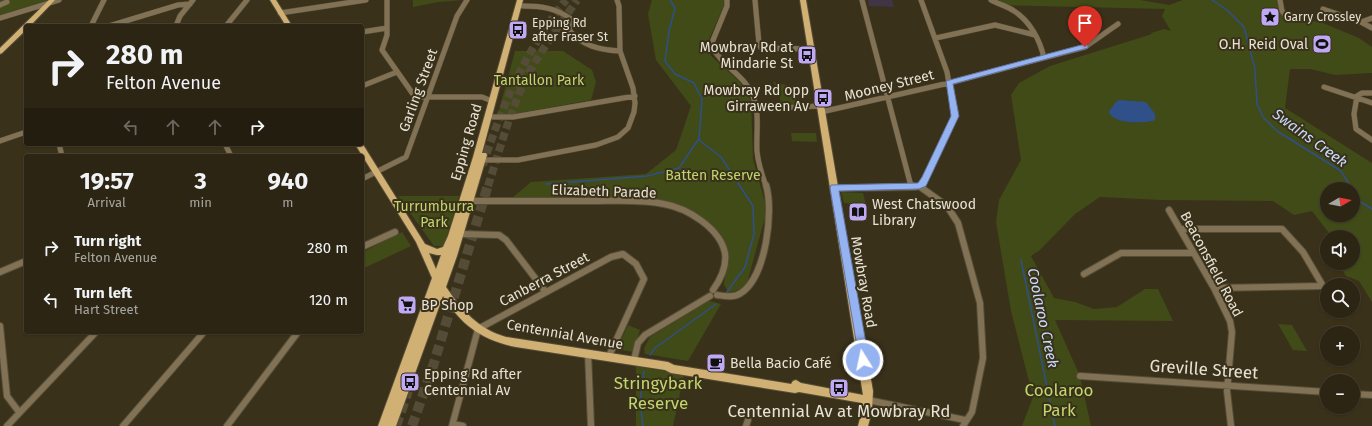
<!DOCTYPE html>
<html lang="en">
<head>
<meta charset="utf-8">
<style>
  :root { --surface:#2c2514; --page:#342d1d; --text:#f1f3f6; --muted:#a6a5a0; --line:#484234 }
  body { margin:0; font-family:"Fira Sans",sans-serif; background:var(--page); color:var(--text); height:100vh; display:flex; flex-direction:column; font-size:15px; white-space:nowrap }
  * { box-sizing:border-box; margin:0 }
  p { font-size:13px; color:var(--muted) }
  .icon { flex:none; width:22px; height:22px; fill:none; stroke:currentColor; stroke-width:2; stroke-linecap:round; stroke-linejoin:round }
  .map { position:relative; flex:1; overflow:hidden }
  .side { position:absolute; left:24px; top:154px; width:340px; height:180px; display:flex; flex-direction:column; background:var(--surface); border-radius:4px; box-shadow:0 1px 3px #0004,0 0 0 1px var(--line) }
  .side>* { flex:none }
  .guide { position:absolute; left:24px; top:24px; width:340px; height:122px; border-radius:4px; box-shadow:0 1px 3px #0004,0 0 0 1px var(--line); background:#2c2514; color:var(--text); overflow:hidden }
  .needle { width:26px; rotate:80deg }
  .controls { position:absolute; left:1320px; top:182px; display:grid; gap:8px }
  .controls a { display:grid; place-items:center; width:40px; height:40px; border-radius:50%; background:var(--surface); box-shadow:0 1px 3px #0004,0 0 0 1px var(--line); font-size:20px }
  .pin { position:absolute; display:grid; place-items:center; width:34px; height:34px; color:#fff; margin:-41px -17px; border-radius:50% 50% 50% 0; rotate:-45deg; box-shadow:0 0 4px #0007 }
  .pin .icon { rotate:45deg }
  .me { position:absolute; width:44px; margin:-22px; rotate:350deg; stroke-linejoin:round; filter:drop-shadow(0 0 3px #0008) }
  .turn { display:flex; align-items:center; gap:14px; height:84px; padding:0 16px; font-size:18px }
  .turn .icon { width:52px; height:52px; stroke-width:2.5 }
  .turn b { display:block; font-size:28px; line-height:34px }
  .lanes { display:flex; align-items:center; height:38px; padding:0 16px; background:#0003; justify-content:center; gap:20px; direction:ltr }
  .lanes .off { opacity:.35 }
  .eta { display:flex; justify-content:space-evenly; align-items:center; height:68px; text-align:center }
  .eta b { font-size:24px; font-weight:700; line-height:28px }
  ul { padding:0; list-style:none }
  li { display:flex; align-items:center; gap:12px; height:52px; padding:0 16px }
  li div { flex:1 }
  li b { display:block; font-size:15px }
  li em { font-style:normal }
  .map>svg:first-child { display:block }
  .education { fill:#3f3545 }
  .green { fill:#404b17; fill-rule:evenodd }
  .water { fill:#2f5089 }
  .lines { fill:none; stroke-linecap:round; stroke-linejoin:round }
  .stream { stroke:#2f5089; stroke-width:1.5 }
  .highway-tunnel-far1 { stroke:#544c36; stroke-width:8; stroke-dasharray:8 4; stroke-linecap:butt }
  .highway-tunnel { stroke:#544c36; stroke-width:10; stroke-dasharray:10 5; stroke-linecap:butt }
  .minor-far1-casing { stroke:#564d38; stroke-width:6 }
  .minor-casing { stroke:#564d38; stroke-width:8 }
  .major-casing { stroke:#564d38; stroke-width:2 }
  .minor-far1 { stroke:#827255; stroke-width:5 }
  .minor { stroke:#827255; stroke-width:6 }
  .major { fill:#d1b074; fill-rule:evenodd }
  .route { fill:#95b2f1; stroke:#61749d }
  .labels { text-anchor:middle; stroke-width:4; stroke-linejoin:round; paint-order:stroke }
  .far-poi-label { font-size:12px; fill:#e7e2d4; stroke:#3a311a; text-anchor:start }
  .poi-label { font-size:14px; fill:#e7e2d4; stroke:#3a311a; text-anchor:start }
  .park-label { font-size:14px; fill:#c0d66f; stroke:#3a311a }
  .street-label { font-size:14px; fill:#e7e2d4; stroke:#3a311a }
  .water-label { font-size:15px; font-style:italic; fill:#c6dbfd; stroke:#3a311a }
  .near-street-label { font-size:17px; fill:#e7e2d4; stroke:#3a311a }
  .near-park-label { font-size:17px; fill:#c0d66f; stroke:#3a311a }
  .near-poi-label { font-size:17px; fill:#e7e2d4; stroke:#3a311a }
</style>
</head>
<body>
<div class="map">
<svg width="1372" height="426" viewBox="0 0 1372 426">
  <rect width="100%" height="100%" fill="#3a311a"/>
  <path class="education" d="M868 0H892L894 7 869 6Z"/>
  <path class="green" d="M0 0H48L0 15Z
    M413 0H464L438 2 413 7Z
    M652 0H724V5L707 44 711 56 740 82 751 100 753 159 767 210 746 287 729 293 724 285 726 262 721 234 704 218 664 201 618 197H513L531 182 646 174 676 150 691 106 656 60 648 14Z
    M988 0H1140L1169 5 1183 0H1280L1281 5 1287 16 1323 23 1359 38 1372 47V73L1335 75 1310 69H1290L1285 108 1372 163V302L1359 281 1346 276 1338 263H1353V237H1332L1312 211 1294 215 1273 201 1161 200 1100 197 1075 214 1040 250 1031 256 1054 298 1075 302 1094 309 1117 307 1145 289H1158L1173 321 1055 320 1080 376 1091 426H1022L1033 397 1011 311 996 222 999 200 1021 160 1011 95 1019 83 1050 66 1152 34 1151 33 1164 29 1171 31 1162 16 1165 9 997 5ZM1327 189H1353V215H1327Z
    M515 51H563L592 70 596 82 591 100 514 114H498Z
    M773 82 795 87 797 104 782 105 777 89Z
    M791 133H816L817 142 792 141Z
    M841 192 863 193 866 205 844 203Z
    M398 196H459L445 243 442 246H434Z
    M402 232 411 246 362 269V254L365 251Z
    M709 301 721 304 688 361 645 354 644 348 650 337Z
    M1278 324 1292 325 1307 351 1293 350Z
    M628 325 640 330 633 352 617 349Z
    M636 366 684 375 673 426H636Z"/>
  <path class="water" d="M1119 100 1146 102 1155 114V120C1145 124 1110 124 1109 111L1116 102Z"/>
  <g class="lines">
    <path class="stream" d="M670 0 675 8 669 31 665 61 675 74 694 83 702 99 699 140 721 157 753 206 754 234 745 267 726 293
      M1212 0 1227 10 1244 27 1255 69 1257 104 1263 117 1277 131 1341 171 1352 189
      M546 184 647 176 679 168 698 140
      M1353 190 1361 202 1372 209
      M1021 260 1055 426
      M650 355 655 348 716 304
      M643 426 640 402 644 371"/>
    <path class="highway-tunnel-far1" d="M483 165C502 105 526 50 566 0
      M488 186C499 152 508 118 523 85 537 55 558 28 577 0"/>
    <path class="highway-tunnel" d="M396 426 408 391
      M412 426 433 366 488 185"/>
    <g class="minor-far1-casing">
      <path id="minor-far1" d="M387 0V35L382 50 415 97H482L492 101
        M727 0V6L711 45C721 66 745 75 753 96 760 114 756 133 757 151 758 163 762 175 766 186
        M755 0 759 44 761 48 811 49
        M862 0 911 186
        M991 0C998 4 1007 6 1014 11 1030 21 1040 40 1044 58
        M1280 0 1282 11 1287 17
        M0 5 7 2
        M523 6C541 6 556 8 571 19L569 30C582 46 600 50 620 51
        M1323 9 1361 22 1372 28
        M280 13 366 0
        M0 18 59 0
        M1361 22 1372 18
        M91 26 104 0
        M109 26 178 5 190 4
        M176 26 180 16 193 0
        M226 26 247 0
        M362 32 387 28
        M936 38 995 25 1035 35
        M362 86 397 72
        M1324 87 1372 103
        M1372 93H1362L1357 96 1354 114 1356 129 1372 140
        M756 109 820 106
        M821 112 949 83 1085 47 1118 24
        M493 117H513L635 96
        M0 141 26 132
        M59 144 62 156
        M225 144 231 156
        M482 160H518L596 145 618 137 628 128 634 112 635 103 633 88 620 51 619 6 617 0
        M362 179 406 157 457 16 467 0
        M919 186 923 184 927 177 955 116 947 72 921 0"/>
    </g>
    <g class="minor-casing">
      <path id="minor" d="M911 185V187
        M919 186 947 206 958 223 980 303 983 358 972 412 963 426
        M834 188 915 187
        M470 201C510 201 551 201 591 201 615 201 640 199 664 204 687 208 720 228 725 253 727 266 720 280 713 290
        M1169 210 1214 288 1230 321 1232 332 1227 391 1231 426
        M1180 229H1282L1303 252 1323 286 1214 288
        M460 234 499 235 506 240 545 291
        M362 247 395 232
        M0 272 26 261
        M1084 274 1121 253H1193
        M717 295C725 296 734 298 741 293 766 277 774 211 766 185
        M0 326 7 396 19 412
        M588 353 591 426
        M634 360 638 343 645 335 710 296
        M1080 376 1327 392
        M1353 394 1372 395
        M868 400 965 420
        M453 424 463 426
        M7 426 96 332
        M123 426 204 332
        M227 426 298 332
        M452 426 478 329 611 257 623 254 636 264 644 279 609 356
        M746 426 748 420"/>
    </g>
    <g class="major-casing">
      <path id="major" d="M49 0H55L30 26H26V30L2 53 0 54V48Z
        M270 0H276L292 26H286Z
        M517 0H523L482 153H486L487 155 457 256 446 287C462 310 478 329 506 337L668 362 674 365 791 384 793 381 796 380 801 383 863 395 800 0H806L873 391 872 411 868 426H858L862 411V403L799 392 795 393 671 373 665 370 516 347C482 340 462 326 443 296L396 426H378L432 278 416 242 355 144H362V143L425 244 437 249 443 247 448 236 473 157ZM429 253 437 255H441L436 269Z"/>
    </g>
    <use href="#minor-far1" class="minor-far1"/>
    <use href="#minor" class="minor"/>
    <use href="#major" class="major"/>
  </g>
  <path class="route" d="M1085 44 1088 45V48L953 84 959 116 926 186 919 189 839 191 869 360 867 364H860L830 188 831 185 918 183 922 177 951 116 946 81Z"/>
  <defs>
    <g id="sight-square" transform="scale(1)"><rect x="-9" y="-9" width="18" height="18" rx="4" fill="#bfa9f4" stroke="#3a311a"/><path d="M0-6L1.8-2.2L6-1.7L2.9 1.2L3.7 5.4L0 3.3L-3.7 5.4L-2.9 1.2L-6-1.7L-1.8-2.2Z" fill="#111"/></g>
    <g id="bus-square" transform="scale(1)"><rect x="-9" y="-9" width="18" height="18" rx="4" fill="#bfa9f4" stroke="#3a311a"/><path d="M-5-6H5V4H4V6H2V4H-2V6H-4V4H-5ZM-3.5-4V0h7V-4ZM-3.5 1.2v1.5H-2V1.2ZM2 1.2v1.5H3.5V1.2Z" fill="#111"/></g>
    <g id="stadium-square" transform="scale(1)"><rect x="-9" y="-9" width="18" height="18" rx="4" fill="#bfa9f4" stroke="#3a311a"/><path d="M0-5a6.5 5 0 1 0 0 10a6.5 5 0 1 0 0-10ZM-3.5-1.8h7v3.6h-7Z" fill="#111"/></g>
    <g id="library-square" transform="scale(1)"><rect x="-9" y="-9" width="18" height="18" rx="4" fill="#bfa9f4" stroke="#3a311a"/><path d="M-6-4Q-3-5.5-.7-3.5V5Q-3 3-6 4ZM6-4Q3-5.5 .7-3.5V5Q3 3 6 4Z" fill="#111"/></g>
    <g id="supermarket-square" transform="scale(1)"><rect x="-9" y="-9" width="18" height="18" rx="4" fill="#bfa9f4" stroke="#3a311a"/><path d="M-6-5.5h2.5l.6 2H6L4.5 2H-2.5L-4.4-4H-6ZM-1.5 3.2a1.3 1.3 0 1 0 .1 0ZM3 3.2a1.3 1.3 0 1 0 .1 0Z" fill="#111"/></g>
    <g id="cafe-square" transform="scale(1)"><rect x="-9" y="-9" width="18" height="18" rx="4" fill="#bfa9f4" stroke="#3a311a"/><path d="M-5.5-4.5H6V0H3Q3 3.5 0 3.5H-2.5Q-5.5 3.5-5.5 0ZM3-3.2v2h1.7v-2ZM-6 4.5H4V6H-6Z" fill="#111"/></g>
  </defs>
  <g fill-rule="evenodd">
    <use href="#sight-square" x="1270" y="17"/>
    <use href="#bus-square" x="518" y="30"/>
    <use href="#stadium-square" x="1322" y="44"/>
    <use href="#bus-square" x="807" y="55"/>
    <use href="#bus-square" x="823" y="98"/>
    <use href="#library-square" x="858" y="212"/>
    <use href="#supermarket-square" x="407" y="305"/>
    <use href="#cafe-square" x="716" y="363"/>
    <use href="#bus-square" x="410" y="382"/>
    <use href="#bus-square" x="839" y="388"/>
  </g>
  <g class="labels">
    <g class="far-poi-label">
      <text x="1284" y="21">Garry Crossley</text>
      <text x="532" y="27">Epping Rd<tspan x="532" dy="14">after Fraser St</tspan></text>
    </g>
    <g class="poi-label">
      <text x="1308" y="49" text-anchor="end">O.H. Reid Oval</text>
      <text x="793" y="52" text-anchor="end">Mowbray Rd at<tspan x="793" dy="16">Mindarie St</tspan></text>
      <text x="809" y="95" text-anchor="end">Mowbray Rd opp<tspan x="809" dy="16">Girraween Av</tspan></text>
      <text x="872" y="209">West Chatswood<tspan x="872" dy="16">Library</tspan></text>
      <text x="421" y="310">BP Shop</text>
      <text x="730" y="368">Bella Bacio Café</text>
      <text x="424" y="379">Epping Rd after<tspan x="424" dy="16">Centennial Av</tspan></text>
    </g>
    <g class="park-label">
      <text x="539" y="85">Tantallon Park</text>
      <text x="713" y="180">Batten Reserve</text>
      <text x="434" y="211">Turrumburra<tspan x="434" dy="16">Park</tspan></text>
    </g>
    <g class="street-label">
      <text transform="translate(889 85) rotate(-14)" y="5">Mooney Street</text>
      <text transform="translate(418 90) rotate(-70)" y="5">Garling Street</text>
      <text transform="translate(466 142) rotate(-74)" y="5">Epping Road</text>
      <text transform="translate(604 191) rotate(2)" y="5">Elizabeth Parade</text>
      <text transform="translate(1212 264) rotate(62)" y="5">Beaconsfield Road</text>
      <text transform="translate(544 279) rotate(-28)" y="5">Canberra Street</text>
      <text transform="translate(864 282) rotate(80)" y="5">Mowbray Road</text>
      <text transform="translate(565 334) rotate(10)" y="5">Centennial Avenue</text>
    </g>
    <g class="water-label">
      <text transform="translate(1310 138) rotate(36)" y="5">Swains Creek</text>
      <text transform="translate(1043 318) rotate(78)" y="5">Coolaroo Creek</text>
    </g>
    <g class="near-street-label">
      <text transform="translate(1204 369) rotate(4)" y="6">Greville Street</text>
    </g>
    <g class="near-park-label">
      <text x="658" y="389">Stringybark<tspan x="658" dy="20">Reserve</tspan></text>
      <text x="1059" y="396">Coolaroo<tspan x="1059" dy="20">Park</tspan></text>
    </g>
    <g class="near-poi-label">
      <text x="839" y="417">Centennial Av at Mowbray Rd</text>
    </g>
  </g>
</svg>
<div class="controls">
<a><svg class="needle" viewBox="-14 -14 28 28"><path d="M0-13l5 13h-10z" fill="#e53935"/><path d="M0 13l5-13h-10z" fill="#a6a5a0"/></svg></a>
<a><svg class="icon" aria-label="sound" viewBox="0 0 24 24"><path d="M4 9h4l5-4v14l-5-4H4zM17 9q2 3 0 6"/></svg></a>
<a><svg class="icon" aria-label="search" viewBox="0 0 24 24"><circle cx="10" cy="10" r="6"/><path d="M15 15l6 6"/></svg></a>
<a>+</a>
<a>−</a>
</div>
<div class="pin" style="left:1085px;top:47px;background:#d93025"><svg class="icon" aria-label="arrive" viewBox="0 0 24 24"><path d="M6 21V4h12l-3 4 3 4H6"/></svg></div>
<svg class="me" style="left:863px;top:360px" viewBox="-20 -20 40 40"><circle r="17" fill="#95b2f1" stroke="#fff" stroke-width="3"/><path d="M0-11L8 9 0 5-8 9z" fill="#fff"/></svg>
<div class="guide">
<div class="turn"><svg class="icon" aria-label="right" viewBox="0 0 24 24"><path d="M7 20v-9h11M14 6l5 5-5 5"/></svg><div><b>280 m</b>Felton Avenue</div></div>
<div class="lanes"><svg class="icon off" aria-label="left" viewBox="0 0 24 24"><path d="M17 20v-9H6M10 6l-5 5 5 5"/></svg><svg class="icon off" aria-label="ahead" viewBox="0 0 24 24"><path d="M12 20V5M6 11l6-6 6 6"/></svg><svg class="icon off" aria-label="ahead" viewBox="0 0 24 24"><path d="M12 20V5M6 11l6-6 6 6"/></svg><svg class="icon" aria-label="right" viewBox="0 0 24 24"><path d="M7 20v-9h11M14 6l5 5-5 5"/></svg></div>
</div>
<section class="side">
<div class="eta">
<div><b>19:57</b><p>Arrival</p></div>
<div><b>3</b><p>min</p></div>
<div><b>940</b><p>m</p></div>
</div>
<ul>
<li><svg class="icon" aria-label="right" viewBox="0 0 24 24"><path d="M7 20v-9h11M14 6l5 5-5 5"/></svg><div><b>Turn right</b><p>Felton Avenue</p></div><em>280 m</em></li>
<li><svg class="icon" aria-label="left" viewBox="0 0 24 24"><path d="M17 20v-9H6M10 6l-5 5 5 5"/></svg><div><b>Turn left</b><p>Hart Street</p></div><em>120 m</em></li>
</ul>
</section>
</div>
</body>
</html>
